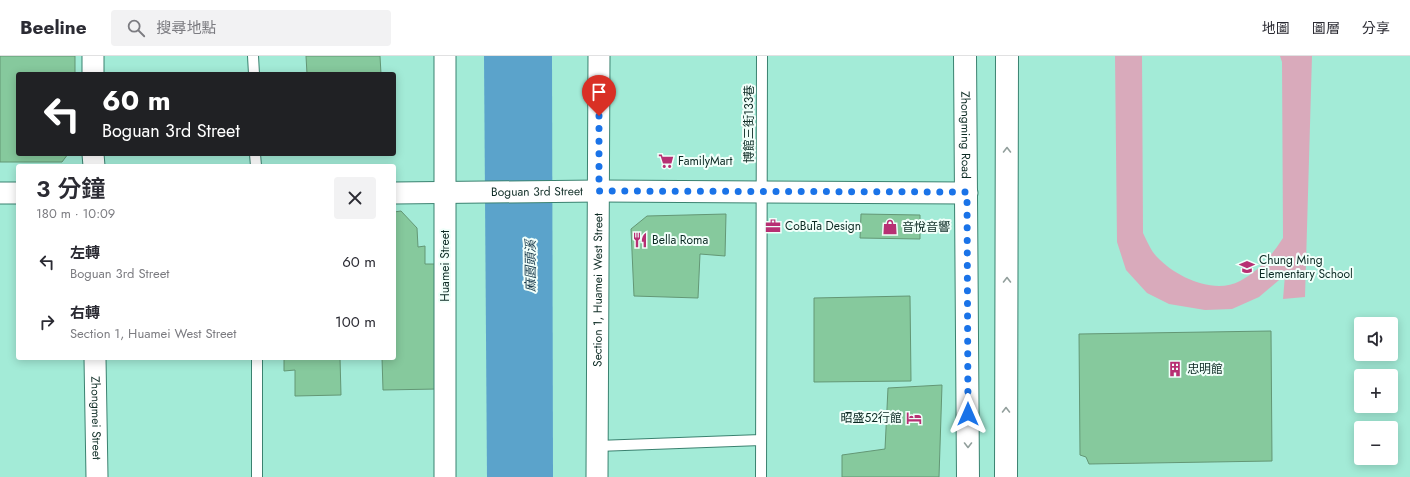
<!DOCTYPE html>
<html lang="zh-TW">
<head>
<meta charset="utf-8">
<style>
  :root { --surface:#fff; --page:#f2f2f3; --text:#2b2b33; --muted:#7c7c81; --line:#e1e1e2 }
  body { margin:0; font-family:Jost,"Noto Sans TC",sans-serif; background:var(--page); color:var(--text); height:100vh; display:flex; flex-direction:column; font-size:15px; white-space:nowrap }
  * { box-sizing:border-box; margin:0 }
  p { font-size:13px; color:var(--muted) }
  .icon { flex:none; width:22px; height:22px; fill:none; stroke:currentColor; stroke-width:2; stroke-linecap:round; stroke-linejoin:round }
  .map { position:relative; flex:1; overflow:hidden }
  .details { position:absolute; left:16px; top:108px; width:380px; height:196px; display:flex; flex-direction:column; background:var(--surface); border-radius:4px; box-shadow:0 2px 10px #0003 }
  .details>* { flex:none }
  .top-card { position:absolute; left:16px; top:16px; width:380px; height:84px; border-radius:4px; box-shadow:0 2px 10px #0003; background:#202124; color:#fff; overflow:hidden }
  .fabs { position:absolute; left:1354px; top:261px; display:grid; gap:8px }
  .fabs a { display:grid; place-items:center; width:44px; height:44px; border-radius:4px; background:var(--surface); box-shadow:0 2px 10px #0003; font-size:20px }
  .pin { position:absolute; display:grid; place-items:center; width:34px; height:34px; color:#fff; margin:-41px -17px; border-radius:50% 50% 50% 0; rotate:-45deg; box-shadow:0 0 4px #0007 }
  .pin .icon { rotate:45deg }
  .me { position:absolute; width:44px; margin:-22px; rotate:0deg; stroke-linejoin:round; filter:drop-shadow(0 0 3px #0008) }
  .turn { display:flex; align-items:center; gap:14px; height:84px; padding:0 20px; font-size:18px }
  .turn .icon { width:52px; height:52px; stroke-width:2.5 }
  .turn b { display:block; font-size:28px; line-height:34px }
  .round { display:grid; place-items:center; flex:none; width:42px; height:42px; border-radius:4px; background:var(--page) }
  .summary { display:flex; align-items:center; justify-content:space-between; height:68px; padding:0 20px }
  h1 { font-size:24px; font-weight:600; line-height:30px }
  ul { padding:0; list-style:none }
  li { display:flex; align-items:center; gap:12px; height:60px; padding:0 20px }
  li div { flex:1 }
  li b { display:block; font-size:15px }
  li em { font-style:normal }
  header { display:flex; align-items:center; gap:24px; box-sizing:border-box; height:56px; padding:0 20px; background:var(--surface); border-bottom:1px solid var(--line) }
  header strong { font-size:19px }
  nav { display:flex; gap:22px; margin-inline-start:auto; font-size:14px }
  .search { width:280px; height:36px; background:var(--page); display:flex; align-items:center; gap:10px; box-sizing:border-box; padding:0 14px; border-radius:4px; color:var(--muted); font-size:15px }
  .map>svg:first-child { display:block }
  .green { fill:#d9aabb }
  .water { fill:#5ba3cb }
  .building { fill:#86c99d; stroke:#639775 }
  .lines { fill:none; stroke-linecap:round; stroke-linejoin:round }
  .service-casing { stroke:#3b8270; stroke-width:12 }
  .minor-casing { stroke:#3b8270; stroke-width:23 }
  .secondary-casing { stroke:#3b8270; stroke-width:24 }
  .service { stroke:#fff; stroke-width:10 }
  .minor { stroke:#fff; stroke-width:21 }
  .secondary { stroke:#fff; stroke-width:22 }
  .oneway { stroke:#929f9c }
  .route { stroke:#1a73e8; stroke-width:7; stroke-dasharray:0 12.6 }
  .labels { text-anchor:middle; stroke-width:4; stroke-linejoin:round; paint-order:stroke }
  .street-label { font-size:12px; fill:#0c2a23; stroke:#f1fffa }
  .poi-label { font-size:12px; fill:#0c2a23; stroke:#f1fffa; text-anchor:start }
  .water-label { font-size:13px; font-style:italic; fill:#193a4b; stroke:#f1fffa }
</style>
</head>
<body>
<header>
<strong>Beeline</strong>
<div class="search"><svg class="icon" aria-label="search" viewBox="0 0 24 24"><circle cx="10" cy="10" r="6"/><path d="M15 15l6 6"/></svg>搜尋地點</div>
<nav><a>地圖</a><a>圖層</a><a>分享</a></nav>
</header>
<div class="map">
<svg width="1410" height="421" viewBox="0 0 1410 421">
  <rect width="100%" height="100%" fill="#a3ebd7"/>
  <path class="green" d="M1115 0H1142L1143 177C1147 185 1151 195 1157 201 1176 221 1214 239 1240 225 1259 215 1272 199 1283 182L1282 6 1280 0H1312L1305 241 1283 243 1285 219 1259 241 1232 253 1205 254 1169 248 1147 237 1126 214 1117 186Z"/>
  <path class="water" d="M484 0H552L553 421H487Z"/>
  <path class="building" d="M0 0H75V18H18V98H68L62 106H0Z
    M306 0H380L381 18H307Z
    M401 155 417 172 418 191 425 190V208H435L438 333 383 334 382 302H394V156Z
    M726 158 725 200 700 198 698 242 634 240 631 173 647 160Z
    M861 158 920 159V183L860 182Z
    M910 240 911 325 814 326V242Z
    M1271 275 1272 405 1089 408 1086 401 1080 399 1079 278Z
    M284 302H340L341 339 295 340V314L284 315Z
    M942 329 939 421H842V399L885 393 888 332Z"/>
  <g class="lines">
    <g class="service-casing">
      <path id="service" d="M253 0 254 18
        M255 98 256 110
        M257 302V421
        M597 390 761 384
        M761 421 762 0"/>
    </g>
    <g class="minor-casing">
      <g id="minor">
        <path d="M93 0V18"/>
        <path d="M445 0V421"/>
        <path d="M93 98 94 110"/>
        <path d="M0 137H18"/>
        <path id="s1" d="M394 137 599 135 967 137"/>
        <path id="s2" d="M95 302 97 421"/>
        <path id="s3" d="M597 421 599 0"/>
      </g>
    </g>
    <g class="secondary-casing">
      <g id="secondary">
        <path id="s4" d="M965 0 968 421"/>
        <path d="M1006 421 1007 0"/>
      </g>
    </g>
    <use href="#service" class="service"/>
    <use href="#minor" class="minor"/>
    <use href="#secondary" class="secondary"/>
  </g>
  <defs><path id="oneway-chevron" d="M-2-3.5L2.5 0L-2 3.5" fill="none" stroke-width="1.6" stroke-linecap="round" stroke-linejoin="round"/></defs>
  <g class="oneway">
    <use href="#oneway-chevron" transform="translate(1007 94) rotate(-90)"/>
    <use href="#oneway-chevron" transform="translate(1007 224) rotate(-90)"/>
    <use href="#oneway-chevron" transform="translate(1006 354) rotate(-90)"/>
    <use href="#oneway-chevron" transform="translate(968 389) rotate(90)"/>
  </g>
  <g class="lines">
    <path class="route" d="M599 60V135L967 136 968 358"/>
  </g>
  <defs>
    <g id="supermarket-bare" transform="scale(1.2)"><path d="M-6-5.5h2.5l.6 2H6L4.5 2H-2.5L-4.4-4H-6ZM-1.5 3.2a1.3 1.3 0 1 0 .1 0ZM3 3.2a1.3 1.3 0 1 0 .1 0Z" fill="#b73073" stroke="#f1fffa" stroke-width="2.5" paint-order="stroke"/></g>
    <g id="office-bare" transform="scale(1.2)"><path d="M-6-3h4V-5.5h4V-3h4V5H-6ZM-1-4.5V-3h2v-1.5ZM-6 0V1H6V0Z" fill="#b73073" stroke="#f1fffa" stroke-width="2.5" paint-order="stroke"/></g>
    <g id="shop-bare" transform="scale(1.2)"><path d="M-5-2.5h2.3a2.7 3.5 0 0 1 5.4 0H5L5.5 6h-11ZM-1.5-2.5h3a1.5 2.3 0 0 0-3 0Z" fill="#b73073" stroke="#f1fffa" stroke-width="2.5" paint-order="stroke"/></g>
    <g id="restaurant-bare" transform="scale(1.2)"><path d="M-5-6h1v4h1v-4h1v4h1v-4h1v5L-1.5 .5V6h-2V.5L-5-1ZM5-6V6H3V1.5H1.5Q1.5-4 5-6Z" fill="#b73073" stroke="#f1fffa" stroke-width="2.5" paint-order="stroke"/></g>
    <g id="school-bare" transform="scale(1.2)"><path d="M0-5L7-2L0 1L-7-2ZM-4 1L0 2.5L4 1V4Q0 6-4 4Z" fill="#b73073" stroke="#f1fffa" stroke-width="2.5" paint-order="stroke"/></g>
    <g id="building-bare" transform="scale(1.2)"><path d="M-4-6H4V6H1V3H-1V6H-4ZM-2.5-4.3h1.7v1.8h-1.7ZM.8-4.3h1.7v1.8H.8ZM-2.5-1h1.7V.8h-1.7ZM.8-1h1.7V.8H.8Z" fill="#b73073" stroke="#f1fffa" stroke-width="2.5" paint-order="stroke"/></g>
    <g id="hotel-bare" transform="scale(1.2)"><path d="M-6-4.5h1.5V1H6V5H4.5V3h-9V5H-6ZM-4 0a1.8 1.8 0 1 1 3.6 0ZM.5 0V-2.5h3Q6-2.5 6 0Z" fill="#b73073" stroke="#f1fffa" stroke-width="2.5" paint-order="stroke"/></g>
  </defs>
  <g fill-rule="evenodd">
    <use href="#supermarket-bare" x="666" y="105"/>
    <use href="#office-bare" x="773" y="170"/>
    <use href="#shop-bare" x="890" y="171"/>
    <use href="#restaurant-bare" x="640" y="184"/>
    <use href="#school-bare" x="1247" y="211"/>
    <use href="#building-bare" x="1175" y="313"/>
    <use href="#hotel-bare" x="914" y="362"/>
  </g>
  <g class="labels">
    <g class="street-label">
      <text transform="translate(749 68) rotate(-90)" y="4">博館三街133巷</text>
      <text dy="4" stroke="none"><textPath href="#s4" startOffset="79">Zhongming Road</textPath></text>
      <text dy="4" stroke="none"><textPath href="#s1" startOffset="143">Boguan 3rd Street</textPath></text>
      <text transform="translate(445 210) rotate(-90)" y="4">Huamei Street</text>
      <text dy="4" stroke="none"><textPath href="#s3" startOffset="187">Section 1, Huamei West Street</textPath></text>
      <text dy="4" stroke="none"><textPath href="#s2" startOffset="60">Zhongmei Street</textPath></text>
    </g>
    <g class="poi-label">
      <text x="678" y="109">FamilyMart</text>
      <text x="785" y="174">CoBuTa Design</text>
      <text x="902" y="175">音悅音響</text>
      <text x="652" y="188">Bella Roma</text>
      <text x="1259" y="208">Chung Ming<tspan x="1259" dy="14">Elementary School</tspan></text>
      <text x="1187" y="317">忠明館</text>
      <text x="902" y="366" text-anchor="end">昭盛52行館</text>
    </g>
    <g class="water-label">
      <text transform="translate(530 210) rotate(-90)" y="5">麻園頭溪</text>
    </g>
  </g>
</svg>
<div class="fabs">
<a><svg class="icon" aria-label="sound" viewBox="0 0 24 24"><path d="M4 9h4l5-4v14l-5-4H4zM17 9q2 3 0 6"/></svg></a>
<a>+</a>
<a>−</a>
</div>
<div class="pin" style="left:599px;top:60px;background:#d93025"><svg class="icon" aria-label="arrive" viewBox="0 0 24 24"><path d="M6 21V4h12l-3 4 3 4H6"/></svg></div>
<svg class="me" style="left:968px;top:358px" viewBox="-20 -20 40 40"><path d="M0-17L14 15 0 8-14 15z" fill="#1a73e8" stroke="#fff" stroke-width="4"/></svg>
<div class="top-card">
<div class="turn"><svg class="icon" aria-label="left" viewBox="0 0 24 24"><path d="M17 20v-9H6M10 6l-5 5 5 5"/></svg><div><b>60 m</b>Boguan 3rd Street</div></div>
</div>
<section class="details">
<div class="summary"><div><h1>3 分鐘</h1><p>180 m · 10:09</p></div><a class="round"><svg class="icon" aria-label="close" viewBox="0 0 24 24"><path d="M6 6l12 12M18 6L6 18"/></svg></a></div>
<ul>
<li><svg class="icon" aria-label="left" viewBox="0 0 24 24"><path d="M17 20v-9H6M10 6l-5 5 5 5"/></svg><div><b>左轉</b><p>Boguan 3rd Street</p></div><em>60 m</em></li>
<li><svg class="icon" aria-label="right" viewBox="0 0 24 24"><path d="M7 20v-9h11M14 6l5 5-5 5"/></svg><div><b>右轉</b><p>Section 1, Huamei West Street</p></div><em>100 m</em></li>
</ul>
</section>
</div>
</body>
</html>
